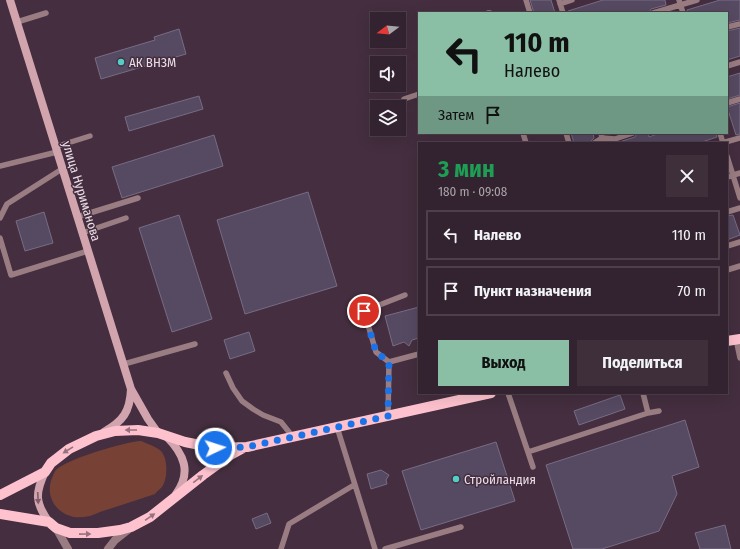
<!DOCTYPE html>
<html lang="ru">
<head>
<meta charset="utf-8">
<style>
  :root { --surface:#33222f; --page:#3e2f3b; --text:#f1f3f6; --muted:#a9a4aa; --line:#4e3f4b; --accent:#8abfa5 }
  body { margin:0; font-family:"Fira Sans Condensed",sans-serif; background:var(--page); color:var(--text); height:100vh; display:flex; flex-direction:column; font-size:15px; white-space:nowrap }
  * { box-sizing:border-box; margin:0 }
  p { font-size:13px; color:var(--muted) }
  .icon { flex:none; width:22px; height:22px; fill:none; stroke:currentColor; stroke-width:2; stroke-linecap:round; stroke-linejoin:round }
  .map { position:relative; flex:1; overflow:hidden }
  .drawer { position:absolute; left:418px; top:142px; width:310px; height:252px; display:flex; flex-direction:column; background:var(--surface); border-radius:0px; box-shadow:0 4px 16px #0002,0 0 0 1px var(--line) }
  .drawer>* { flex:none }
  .top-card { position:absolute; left:418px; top:12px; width:310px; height:122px; border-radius:0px; box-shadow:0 4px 16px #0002,0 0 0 1px var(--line); background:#8abfa5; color:#111; overflow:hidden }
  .needle { width:26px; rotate:254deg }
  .tools { position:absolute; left:370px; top:12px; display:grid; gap:8px }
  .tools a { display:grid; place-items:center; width:36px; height:36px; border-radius:0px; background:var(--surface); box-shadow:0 4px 16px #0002,0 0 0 1px var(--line); font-size:20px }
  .pin { position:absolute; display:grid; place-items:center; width:34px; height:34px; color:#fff; margin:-17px; border:2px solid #fff; border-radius:50%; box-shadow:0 1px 4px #0007 }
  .me { position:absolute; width:44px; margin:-22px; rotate:86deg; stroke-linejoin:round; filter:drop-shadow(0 0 3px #0008) }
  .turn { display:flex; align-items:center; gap:14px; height:84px; padding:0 20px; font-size:18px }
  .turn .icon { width:52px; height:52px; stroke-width:2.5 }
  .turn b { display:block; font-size:28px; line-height:34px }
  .then { display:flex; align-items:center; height:38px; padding:0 20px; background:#0003; gap:8px; font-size:15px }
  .round { display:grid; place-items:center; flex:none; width:42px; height:42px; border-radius:0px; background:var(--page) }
  .head { display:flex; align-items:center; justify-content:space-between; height:68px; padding:0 20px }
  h1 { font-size:24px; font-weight:700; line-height:30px; color:#1e9e55 }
  .button { display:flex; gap:8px; margin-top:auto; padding:8px 20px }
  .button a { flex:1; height:46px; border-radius:0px; background:var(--accent); color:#111; font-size:16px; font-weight:700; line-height:46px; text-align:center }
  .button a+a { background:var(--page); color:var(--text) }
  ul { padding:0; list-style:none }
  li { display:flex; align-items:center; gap:12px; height:50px; margin:0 8px 6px; padding:0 12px; border:2px solid var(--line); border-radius:0px }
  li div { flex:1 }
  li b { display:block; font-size:15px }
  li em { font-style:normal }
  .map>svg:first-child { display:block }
  .green { fill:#774235 }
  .building { fill:#564a62; stroke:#786c85 }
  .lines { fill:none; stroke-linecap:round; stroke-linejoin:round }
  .service { stroke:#9a7d82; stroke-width:5.5 }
  .tertiary { stroke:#9a7d82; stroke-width:8 }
  .secondary { stroke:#d2a4ad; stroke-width:8 }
  .primary { stroke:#fec2ce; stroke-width:10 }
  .oneway { fill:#98717f }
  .oneway2 { fill:#7d5d6b }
  .route { stroke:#1a73e8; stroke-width:7; stroke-dasharray:0 12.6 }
  .poi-dot { fill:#54cdc7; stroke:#442e3f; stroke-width:1.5 }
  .labels { text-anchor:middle; stroke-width:3; stroke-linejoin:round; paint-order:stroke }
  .poi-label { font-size:13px; fill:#ebdde7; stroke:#442e3f; text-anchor:start }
  .street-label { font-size:13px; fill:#ebdde7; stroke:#442e3f }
</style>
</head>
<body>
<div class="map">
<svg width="740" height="549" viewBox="0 0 740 549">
  <rect width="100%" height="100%" fill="#442e3f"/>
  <path class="green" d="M141 441C148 444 155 446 161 451 168 459 168 478 162 487 160 489 157 491 155 494 138 500 121 505 103 511 97 513 90 517 83 517 62 520 43 500 52 478 53 476 54 472 56 470 67 459 124 442 141 441Z"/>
  <path class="building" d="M530 0H551L555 13H534Z
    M603 0H665L666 5 651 9 649 13H569L568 11Z
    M720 0H740V20L727 23V13H687V10Z
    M740 28V56L727 60V31Z
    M179 29 186 54 101 79 95 58 155 40 154 37Z
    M740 73V95L727 99V77Z
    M199 96 203 109 129 131 125 117Z
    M740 103V134L736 135 727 107Z
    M571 133H593L594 138 590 142 585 143H574Z
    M637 133H648L649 137 660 133H716L717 137 699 143H616L635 137Z
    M214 135 223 166 122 198 112 167Z
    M308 192 337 286 245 314 217 220Z
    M44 212 53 243 25 251 16 221Z
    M179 215 212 319 172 332 139 228Z
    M733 215 740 235 727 240V216Z
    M419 307V338L412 340 409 346 404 342 393 346 385 316Z
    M249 332 255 351 230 359 224 340Z
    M620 395 625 409 579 425 574 411Z
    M685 420 699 467 672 476 677 494 659 531 602 549H573L546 465Z
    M496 442 515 501 421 530 402 471Z
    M381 470 389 475 386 480 387 484 371 489 367 474Z
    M267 513 271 523 256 529 252 519Z
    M725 525 731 549H700L695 533Z"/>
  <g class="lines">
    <path class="service" d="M526 0 530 13
      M559 0 563 13
      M679 0 683 13
      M560 4 572 0
      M488 13H490
      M653 13 697 0
      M17 22 46 13
      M727 27 740 24
      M727 66 740 62
      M404 99 419 94
      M727 103 740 99
      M523 133 526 143
      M566 133 569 143
      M601 133 602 138 615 139 633 133
      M720 133 723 143
      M594 143 602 138
      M722 143 740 138
      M55 147 90 136
      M727 156 740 198
      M0 166 57 152
      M727 177 740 173
      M727 212 740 208
      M77 217 138 198
      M0 218 7 204 62 169
      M82 233 126 218
      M0 238 11 275 88 251
      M727 246 740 242
      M727 270 740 266
      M736 339 740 358
      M389 362 419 354
      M124 364 195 344
      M226 373 233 388 242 401 253 409 263 415 281 422 293 437
      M508 393 533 467
      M643 393 648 413
      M388 416 389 362 376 352 364 311 405 295
      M337 427 375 549
      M528 452 648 413 659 411
      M281 549 289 524 354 485
      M385 549 461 527"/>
    <path class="tertiary" d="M56 528 68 549
      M108 549 115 540 129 529"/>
    <path class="secondary" d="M10 0 131 389 148 419 158 433
      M104 432C123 421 130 412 131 389
      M166 436C184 454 192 472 176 494
      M45 472C35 493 35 503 49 522"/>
    <path class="primary" d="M727 341 740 339
      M0 495 45 472 51 463 69 449 96 436 115 431 138 430 158 433 185 442 215 448 247 447 491 393
      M0 514 49 522 56 528 70 533H98L120 530 131 527 150 517 203 475 232 454 243 448"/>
  </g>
  <defs><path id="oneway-solid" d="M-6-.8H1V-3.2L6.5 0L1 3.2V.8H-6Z"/></defs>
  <g class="oneway">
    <use href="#oneway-solid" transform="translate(131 430) rotate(-180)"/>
    <use href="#oneway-solid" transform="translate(68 450) rotate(148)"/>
    <use href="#oneway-solid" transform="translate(198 479) rotate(-37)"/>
    <use href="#oneway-solid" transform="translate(150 517) rotate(-34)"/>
    <use href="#oneway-solid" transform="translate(85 534) rotate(-1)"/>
  </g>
  <use class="oneway2" href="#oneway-solid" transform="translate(38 498) rotate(87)"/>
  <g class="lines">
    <path class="route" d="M215 448 247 447 388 416 389 362 376 352 364 311"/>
  </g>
  <g class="poi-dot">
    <circle cx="121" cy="62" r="4"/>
    <circle cx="456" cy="479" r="4"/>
  </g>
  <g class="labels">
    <g class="poi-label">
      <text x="129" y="67">АК ВНЗМ</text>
      <text x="464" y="484">Стройландия</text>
    </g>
    <g class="street-label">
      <text transform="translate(82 191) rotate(73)" y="5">улица Нуриманова</text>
    </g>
  </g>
</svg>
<div class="tools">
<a><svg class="needle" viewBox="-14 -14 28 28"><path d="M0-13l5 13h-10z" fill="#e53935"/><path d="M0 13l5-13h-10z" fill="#a9a4aa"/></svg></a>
<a><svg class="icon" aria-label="sound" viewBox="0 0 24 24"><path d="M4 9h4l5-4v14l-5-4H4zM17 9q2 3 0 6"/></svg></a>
<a><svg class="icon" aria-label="layers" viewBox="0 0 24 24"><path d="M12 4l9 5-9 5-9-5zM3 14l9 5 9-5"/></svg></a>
</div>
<div class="pin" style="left:364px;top:311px;background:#d93025"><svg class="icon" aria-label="arrive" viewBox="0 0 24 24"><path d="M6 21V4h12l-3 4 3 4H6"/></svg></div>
<svg class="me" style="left:215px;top:448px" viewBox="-20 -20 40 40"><circle r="17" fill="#1a73e8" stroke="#fff" stroke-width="3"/><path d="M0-11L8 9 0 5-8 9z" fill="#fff"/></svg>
<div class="top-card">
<div class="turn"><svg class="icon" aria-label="left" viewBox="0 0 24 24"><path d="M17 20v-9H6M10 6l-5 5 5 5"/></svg><div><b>110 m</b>Налево</div></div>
<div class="then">Затем<svg class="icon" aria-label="arrive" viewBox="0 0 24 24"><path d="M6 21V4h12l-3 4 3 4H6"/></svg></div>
</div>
<section class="drawer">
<div class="head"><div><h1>3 мин</h1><p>180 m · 09:08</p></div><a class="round"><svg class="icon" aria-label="close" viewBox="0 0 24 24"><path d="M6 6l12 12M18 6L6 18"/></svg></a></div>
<ul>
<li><svg class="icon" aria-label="left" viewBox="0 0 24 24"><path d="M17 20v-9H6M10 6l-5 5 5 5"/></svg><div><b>Налево</b></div><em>110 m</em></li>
<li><svg class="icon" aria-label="arrive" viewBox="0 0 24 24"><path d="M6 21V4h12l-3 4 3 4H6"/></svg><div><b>Пункт назначения</b></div><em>70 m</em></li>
</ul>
<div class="button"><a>Выход</a><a>Поделиться</a></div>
</section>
</div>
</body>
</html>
